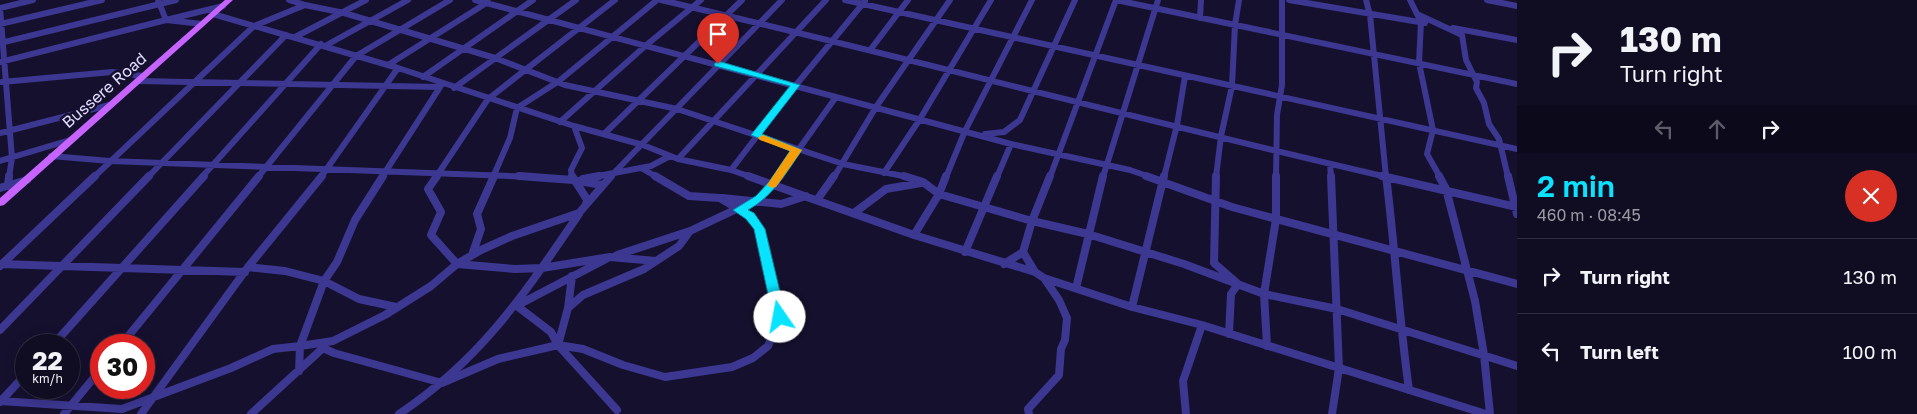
<!DOCTYPE html>
<html lang="en">
<head>
<meta charset="utf-8">
<style>
  :root { --surface:#100c22; --page:#19152a; --text:#f1f3f6; --muted:#9c9ba5; --line:#302c40; --accent:#09e3ff }
  body { margin:0; font-family:"Golos Text",sans-serif; background:var(--page); color:var(--text); height:100vh; display:flex; flex-direction:column; font-size:19px; white-space:nowrap }
  * { box-sizing:border-box; margin:0 }
  p { font-size:16px; color:var(--muted) }
  .icon { flex:none; width:28px; height:28px; fill:none; stroke:currentColor; stroke-width:2; stroke-linecap:round; stroke-linejoin:round }
  .map { position:relative; flex:1; overflow:hidden }
  .drawer { display:flex; flex-direction:column; background:var(--surface); width:400px }
  .drawer>* { flex:none }
  .guide { background:#100c22; color:var(--text); overflow:hidden }
  .speed { position:absolute; left:15px; top:334px; display:flex; gap:10px; font-size:25px; font-weight:700; text-align:center }
  .speed>* { display:grid; place-content:center; width:65px; height:65px; border-radius:50%; background:var(--surface); box-shadow:0 2px 12px #0003,0 0 0 1px var(--line); line-height:1 }
  .speed small { font-size:12px; font-weight:400 }
  .speed .limit { border:8px solid #d22; background:#fff; color:#111 }
  .pin { position:absolute; display:grid; place-items:center; width:42px; height:42px; color:#fff; margin:-51px -21px; border-radius:50% 50% 50% 0; rotate:-45deg; box-shadow:0 0 5px #0007 }
  .pin .icon { rotate:45deg }
  .me { position:absolute; width:55px; margin:-28px; rotate:348deg; stroke-linejoin:round; filter:drop-shadow(0 0 4px #0008) }
  .turn { display:flex; align-items:center; gap:18px; height:105px; padding:0 20px; font-size:22px }
  .turn .icon { width:65px; height:65px; stroke-width:2.5 }
  .turn b { display:block; font-size:35px; line-height:42px }
  .lanes { display:flex; align-items:center; height:48px; padding:0 20px; background:#0003; justify-content:center; gap:25px; direction:ltr }
  .lanes .off { opacity:.35 }
  .round { display:grid; place-items:center; flex:none; width:52px; height:52px; border-radius:26px; background:var(--page) }
  .head { display:flex; align-items:center; justify-content:space-between; height:85px; padding:0 20px }
  h1 { font-size:30px; font-weight:600; line-height:38px; color:var(--accent) }
  ul { padding:0; list-style:none }
  li { display:flex; align-items:center; gap:15px; height:75px; padding:0 20px; border-top:1px solid var(--line) }
  li div { flex:1 }
  li b { display:block; font-size:19px }
  li em { font-style:normal }
  main { display:flex; flex:1; min-height:0 }
  .map>svg:first-child { display:block }
  .lines { fill:none; stroke-linecap:round; stroke-linejoin:round }
  .minor-far1 { stroke:#3c3790; stroke-width:6 }
  .minor { stroke:#3c3790; stroke-width:8 }
  .major { fill:#c764ff; fill-rule:evenodd }
  .route { fill:#09e3ff; stroke:#0694a6 }
  .slow { fill:#f59e0b }
  .labels { text-anchor:middle; stroke-width:5; stroke-linejoin:round; paint-order:stroke }
  .street-label { font-size:16px; fill:#e1ddff; stroke:#15102e }
</style>
</head>
<body>
<main>
<div class="map">
<svg width="1517" height="414" viewBox="0 0 1517 414">
  <rect width="100%" height="100%" fill="#15102e"/>
  <g class="lines">
    <path class="minor-far1" d="M158 0 166 20 223 6
      M289 0 305 5
      M475 0 1011 144 1130 170 1150 177
      M661 0C904 57 1144 121 1387 177
      M845 0 1517 149
      M1289 0 1425 23
      M1366 0 1370 15 1386 177
      M1410 0 1421 22 1419 63 1433 130 1427 154 1440 177
      M1487 0 1517 6
      M0 8 12 158 9 177
      M0 8 33 0
      M213 14 398 68 574 126 643 145 678 159 731 170 751 177
      M1417 14 1462 35 1466 60 1477 82 1476 88 1484 103 1489 124 1499 139 1508 177
      M1200 18 1201 0
      M0 24 102 0
      M1453 28 1517 40
      M295 37 366 0
      M0 43 176 0
      M325 46 408 0
      M871 49 908 0
      M0 62 166 20 202 24
      M388 65 488 2
      M423 77 533 0
      M137 81 439 87
      M2 82 112 72 143 76
      M454 88 576 0
      M560 122 644 47 701 0
      M0 133 109 105
      M604 134 742 0
      M985 134 1004 132 1020 120 1075 0
      M51 156 110 161 536 177
      M678 159 826 0
      M0 161 70 140
      M1330 164 1331 177
      M641 168 657 177
      M731 170 796 85 865 1
      M884 173 920 119 991 0
      M94 177 254 26 305 5 344 13 495 58 565 85 677 109 843 164 908 177
      M148 177 286 35
      M202 177 321 44
      M258 177 356 56 450 0
      M321 177 398 68
      M382 177 442 84
      M436 177 488 99 615 0
      M493 177 510 138 517 108 559 81 657 0
      M572 177 571 170 582 148 574 126
      M593 177 651 166 670 156
      M610 177 782 0
      M779 177 836 97
      M834 177 876 107 950 0
      M946 177 965 131 1032 0
      M997 177 1011 144
      M1050 177 1116 0 1517 84
      M1103 177 1158 0
      M1164 177 1177 125 1185 76
      M1216 177 1221 136 1232 86 1235 25 1239 0
      M1276 177 1277 115 1282 85V0"/>
    <path class="minor" d="M383 176 355 220 337 262 324 281 300 346 333 341 385 315 431 286 457 264 481 250 512 236 579 213 611 176
      M437 176 428 189 441 212 431 235 457 264 515 269 542 268 610 257 656 261
      M519 176 573 180 602 185
      M572 176 588 201 586 204
      M748 176 914 235 1035 272 1044 278 1132 307 1202 325 1486 414
      M904 176 923 182 939 194 1032 221 1088 234 1184 264 1264 294 1337 309 1517 366
      M1146 176 1232 207 1517 284
      M1216 176 1214 263 1238 284 1231 294 1229 334
      M1331 176 1339 368 1332 414
      M1382 176 1517 207
      M1386 176C1395 247 1399 319 1409 390
      M1439 176 1446 189 1475 301 1484 355 1490 414
      M1508 176 1517 214
      M583 179 599 176
      M8 186 9 176
      M0 188 27 180
      M722 198 781 204 806 196
      M817 200 834 176
      M854 213 886 189 921 183
      M914 235 939 194 946 176
      M965 252 997 176
      M472 255 481 229 477 214 494 176
      M617 255 690 231
      M0 264 245 272
      M1004 264 1023 252
      M0 266 95 176
      M248 267 285 271 324 281 359 299 396 307
      M1035 272 1023 252 1032 221 1050 176
      M1076 288 1103 176
      M518 305 606 259
      M517 306 551 332 558 345 617 410
      M1132 307 1164 176
      M568 308 572 276
      M0 330 149 176
      M325 344 323 348 334 353 442 383 498 359 558 345 568 308 583 295 644 269 679 246 690 231 760 198 780 176
      M53 345 204 176
      M121 345 259 176
      M558 345 583 349 623 365 665 377 732 367 753 358 768 346 780 317 759 229 750 216 720 198 689 196 655 176
      M1267 346 1264 294 1276 219V176
      M0 401 122 409 231 368 273 349 300 346 299 371
      M0 402 26 374
      M64 414 101 369
      M141 414 248 267 322 176
      M251 414 323 348
      M399 414C482 359 524 294 579 214
      M1029 414 1028 409 1059 375 1061 349 1065 340 1067 318 1059 300 1044 278
      M1186 414 1183 381 1202 325"/>
    <path class="major" d="M225 0H233L4 205 0 206V198Z"/>
  </g>
  <path class="route" d="M718 61 800 85 762 134 802 150C786 173 773 196 748 210L754 213 765 229 786 317 780 322 773 317 754 229 746 219 733 210 756 196 769 182 790 151 751 135 790 86 715 66 714 64Z"/>
  <path class="slow" d="M763 135 802 150 776 187 772 188 767 185 790 151 760 140 758 138Z"/>
  <g class="labels">
    <g class="street-label">
      <text transform="translate(104 90) rotate(-41)" y="6">Bussere Road</text>
    </g>
  </g>
</svg>
<div class="speed"><div>22<small>km/h</small></div><div class="limit">30</div></div>
<div class="pin" style="left:718px;top:64px;background:#d93025"><svg class="icon" aria-label="arrive" viewBox="0 0 24 24"><path d="M6 21V4h12l-3 4 3 4H6"/></svg></div>
<svg class="me" style="left:780px;top:317px" viewBox="-20 -20 40 40"><circle r="19" fill="#fff"/><path d="M0-13L10 11 0 6-10 11z" fill="#09e3ff"/></svg>
</div>
<section class="drawer">
<div class="guide">
<div class="turn"><svg class="icon" aria-label="right" viewBox="0 0 24 24"><path d="M7 20v-9h11M14 6l5 5-5 5"/></svg><div><b>130 m</b>Turn right</div></div>
<div class="lanes"><svg class="icon off" aria-label="left" viewBox="0 0 24 24"><path d="M17 20v-9H6M10 6l-5 5 5 5"/></svg><svg class="icon off" aria-label="ahead" viewBox="0 0 24 24"><path d="M12 20V5M6 11l6-6 6 6"/></svg><svg class="icon" aria-label="right" viewBox="0 0 24 24"><path d="M7 20v-9h11M14 6l5 5-5 5"/></svg></div>
</div>
<div class="head"><div><h1>2 min</h1><p>460 m · 08:45</p></div><a class="round" style="background:#d93025;color:#fff"><svg class="icon" aria-label="close" viewBox="0 0 24 24"><path d="M6 6l12 12M18 6L6 18"/></svg></a></div>
<ul>
<li><svg class="icon" aria-label="right" viewBox="0 0 24 24"><path d="M7 20v-9h11M14 6l5 5-5 5"/></svg><div><b>Turn right</b></div><em>130 m</em></li>
<li><svg class="icon" aria-label="left" viewBox="0 0 24 24"><path d="M17 20v-9H6M10 6l-5 5 5 5"/></svg><div><b>Turn left</b></div><em>100 m</em></li>
</ul>
</section>
</main>
</body>
</html>
